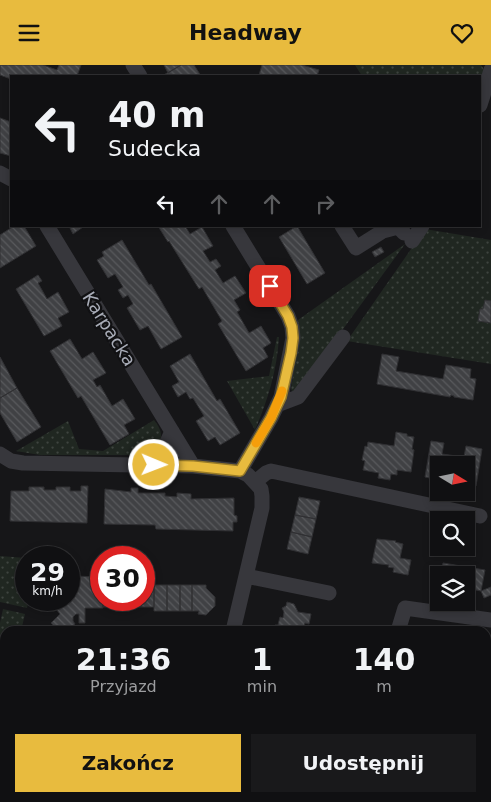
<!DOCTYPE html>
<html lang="pl">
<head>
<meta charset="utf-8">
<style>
  :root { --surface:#101012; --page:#19191b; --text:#f1f3f6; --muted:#9c9d9f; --line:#303032; --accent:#e8bb3e }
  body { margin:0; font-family:"DejaVu Sans",sans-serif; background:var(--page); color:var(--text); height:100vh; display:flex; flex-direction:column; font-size:19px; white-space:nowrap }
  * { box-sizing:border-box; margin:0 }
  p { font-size:16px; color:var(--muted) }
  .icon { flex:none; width:28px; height:28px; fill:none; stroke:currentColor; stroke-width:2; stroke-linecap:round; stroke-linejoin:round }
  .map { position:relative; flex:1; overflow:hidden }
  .details { position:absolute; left:0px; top:561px; width:491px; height:176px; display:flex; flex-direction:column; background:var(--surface); border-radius:15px 15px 0 0; box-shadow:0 2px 8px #0003,0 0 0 1px var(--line) }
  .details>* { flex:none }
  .top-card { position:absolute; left:10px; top:10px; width:471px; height:152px; border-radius:0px; box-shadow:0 2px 8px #0003,0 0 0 1px var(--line); background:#101012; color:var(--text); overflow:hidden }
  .needle { width:32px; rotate:100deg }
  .buttons { position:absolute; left:430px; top:391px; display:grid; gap:10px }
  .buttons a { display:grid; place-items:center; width:45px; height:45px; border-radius:0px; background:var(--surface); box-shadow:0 2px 8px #0003,0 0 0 1px var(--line); font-size:25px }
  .speed { position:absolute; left:15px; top:481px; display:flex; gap:10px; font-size:25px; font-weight:700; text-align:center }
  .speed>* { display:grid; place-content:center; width:65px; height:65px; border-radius:50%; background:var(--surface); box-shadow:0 2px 8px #0003,0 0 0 1px var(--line); line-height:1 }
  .speed small { font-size:12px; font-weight:400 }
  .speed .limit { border:8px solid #d22; background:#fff; color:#111 }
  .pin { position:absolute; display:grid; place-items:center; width:42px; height:42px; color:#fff; margin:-21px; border-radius:10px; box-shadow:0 2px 8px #0006 }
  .me { position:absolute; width:55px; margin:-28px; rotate:91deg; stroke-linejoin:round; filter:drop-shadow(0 0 4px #0008) }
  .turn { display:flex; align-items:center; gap:18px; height:105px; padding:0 15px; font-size:22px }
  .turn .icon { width:65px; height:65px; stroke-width:2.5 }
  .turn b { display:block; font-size:35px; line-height:42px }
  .lanes { display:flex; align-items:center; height:48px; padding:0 15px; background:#0003; justify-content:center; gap:25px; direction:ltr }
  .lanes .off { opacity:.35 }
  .eta { display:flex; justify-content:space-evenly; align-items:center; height:85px; text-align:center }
  .eta b { font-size:30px; font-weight:600; line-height:35px }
  .button { display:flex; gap:10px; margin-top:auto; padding:10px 15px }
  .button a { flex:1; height:58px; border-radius:0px; background:var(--accent); color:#111; font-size:20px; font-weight:600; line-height:58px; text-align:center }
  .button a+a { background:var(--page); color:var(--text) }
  header { display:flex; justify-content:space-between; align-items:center; height:65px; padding:0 15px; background:var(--accent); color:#111; font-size:22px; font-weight:600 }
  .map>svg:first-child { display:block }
  .grass { fill:url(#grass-dots) }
  .building { fill:url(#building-back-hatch); stroke:#303033 }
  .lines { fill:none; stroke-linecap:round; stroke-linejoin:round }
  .minor { stroke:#37373c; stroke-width:15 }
  .route-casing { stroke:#977a28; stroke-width:12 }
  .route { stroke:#e8bb3e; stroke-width:9 }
  .slow { stroke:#f59e0b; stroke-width:9 }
  .labels { text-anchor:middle; stroke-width:4.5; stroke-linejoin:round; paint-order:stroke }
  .street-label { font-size:18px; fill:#a8acb7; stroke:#111113 }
</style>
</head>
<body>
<header><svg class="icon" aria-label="menu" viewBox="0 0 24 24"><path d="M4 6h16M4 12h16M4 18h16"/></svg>Headway<svg class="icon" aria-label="heart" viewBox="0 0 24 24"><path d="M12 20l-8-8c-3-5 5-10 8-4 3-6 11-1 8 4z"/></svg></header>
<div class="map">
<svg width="491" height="737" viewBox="0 0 491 737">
  <defs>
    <pattern id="grass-dots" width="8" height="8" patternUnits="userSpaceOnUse" patternTransform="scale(1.25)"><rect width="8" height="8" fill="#202721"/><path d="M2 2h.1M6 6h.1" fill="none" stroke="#3e443f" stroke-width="1.8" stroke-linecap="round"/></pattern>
    <pattern id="building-back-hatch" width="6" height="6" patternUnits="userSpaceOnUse" patternTransform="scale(1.25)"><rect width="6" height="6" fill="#404144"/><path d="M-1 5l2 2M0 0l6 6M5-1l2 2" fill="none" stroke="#595a5d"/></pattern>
  </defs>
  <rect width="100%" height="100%" fill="#161618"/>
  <path class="grass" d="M355 0H481L485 6 480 31V11H362Z
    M425 164 491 175V299L347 276Z
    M405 179 298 326 293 328 291 324 299 272 298 255Z
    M277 272H279C277 305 268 335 255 365L227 316 269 311Z
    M154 355C166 370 162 379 147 390H40L16 386 68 356 79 384 103 386Z
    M0 491 26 493V535H29L27 543 0 537Z
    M3 544 25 549 21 566H5V606L0 605V558Z"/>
  <path class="building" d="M0 0H43L57 5 59 0H81L77 11H11V14L0 10Z
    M164 0H181L168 8Z
    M181 0H194L201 11H162Z
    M262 0H302L319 5 317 11H263L259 10Z
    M0 53 11 57V91L0 88Z
    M14 161H24L36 181 0 203V170Z
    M72 161H82L83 162 73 169 70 163Z
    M158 161H185L190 169 202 162 213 181 203 186 210 197 216 194 221 201 215 205 223 218 235 211 246 228 234 235 240 245 237 247 249 268 261 261 271 278 263 283 268 292 246 306 218 259 222 256 202 222 199 224 169 176 168 177Z
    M297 161 325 208 307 219 279 172Z
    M122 175 149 220 151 219 182 272 161 284 148 261 140 265 127 243 133 239 128 230 123 233 118 225 123 222 115 209 108 213 97 195 104 191 102 187Z
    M381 182 384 187 375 192 372 187Z
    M38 210 42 216 38 218 47 234 58 227 69 247 58 253 62 261 44 271 16 224Z
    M485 235 491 236V258L478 256 480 244H483Z
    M70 274 82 294 93 287 106 308 93 315 97 322 100 320 112 341 123 334 135 354 124 360 129 369 110 380 81 331 78 333 50 286Z
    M190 289 217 336 220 334 240 368 220 380 215 372 208 376 196 356 204 351 193 333 190 334 186 327 178 332 172 321 179 317 170 301Z
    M382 289 399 292 396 306 443 314 446 300 471 304 470 313 476 314 473 335 454 332V331L451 330 450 332 377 319Z
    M0 292 17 323 0 333Z
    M17 323 41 362 17 377 0 348V333Z
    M396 367 407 369V371L414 372 412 384 414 385 411 407 397 405V410L391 409 390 415 378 413 379 408 363 405 365 396 362 395 365 381 367 382 368 377 394 381Z
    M431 376 444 378 442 389 464 392 466 381 482 384 476 421 466 419V400H439V415L425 412Z
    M81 421H88L87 458 10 456 11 426H29V422H44V425H56V422H70V426H81Z
    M131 423H138V428H165V431L177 432V428L191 429V434L234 433V450L237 451V457H233V466L156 464 155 460 104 459 105 424 131 427Z
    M299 432 320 436 316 454 295 450Z
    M295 450 316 454 312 472 291 467Z
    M291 467 312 472 308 489 287 484Z
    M377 474 396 476 395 477 403 479 400 493 411 495 408 510 393 507 394 503 388 502 389 500 372 498Z
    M443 498 485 505 481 526 466 523V510H441Z
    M75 511 99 512V516H101L103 543H85V558H79V549H76L73 552V556L75 559 67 566H59L51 558 60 549 56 544 58 541 55 539 59 535H69V516Z
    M144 517H154V542H141V535H144Z
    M154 520H167V546H154Z
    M167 520H180V546H167Z
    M180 520H192V546H180Z
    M192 520H206V523L215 532V541L206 550 198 549 199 546H192Z
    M491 522V530L484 533 481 526Z
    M103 535H116L115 542H103Z
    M116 535H128V542H115Z
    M128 535H141V542H128Z
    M287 537 294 539 298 547 311 549 309 559 305 558 303 566H273L275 560H278L280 552 283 553 284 547 282 543 286 541Z
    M486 580H491V609H486Z
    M5 675V709L3 710 0 703V676Z
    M116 732H156L167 736 114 737Z
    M208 732H257L256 736 259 737H208Z
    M445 732 446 737H425V733Z"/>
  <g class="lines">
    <path class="minor" d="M133 0 140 11
      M480 40 491 5
      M0 108 11 114
      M47 161 193 401
      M233 161 288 251 292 262 293 273 281 332 271 353 240 406
      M342 161 356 183 383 166 398 162 404 168
      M412 176 422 161
      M277 340 298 332 343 272
      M0 389 11 396 23 398 193 401 240 406 248 410 261 424 262 431V443L233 566
      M154 400 164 384 172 366
      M255 417 266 408 271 406 480 451
      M246 511 329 528
      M398 566 405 543 491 555
      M0 643 5 641
      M486 720H491
      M183 737 185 732
      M356 737 358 732"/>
  </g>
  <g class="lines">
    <g class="route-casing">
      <path id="route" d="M154 400 193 401 240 406 271 353 281 332 291 288 293 273 292 262 288 251 270 221"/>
    </g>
    <use href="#route" class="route"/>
    <path class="slow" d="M256 378 271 353 282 326"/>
  </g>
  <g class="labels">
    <g class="street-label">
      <text transform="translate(109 264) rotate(58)" y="6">Karpacka</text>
    </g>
  </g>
</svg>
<div class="buttons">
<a><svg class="needle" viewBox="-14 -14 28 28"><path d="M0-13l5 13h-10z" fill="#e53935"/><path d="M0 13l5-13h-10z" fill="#9c9d9f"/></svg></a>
<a><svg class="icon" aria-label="search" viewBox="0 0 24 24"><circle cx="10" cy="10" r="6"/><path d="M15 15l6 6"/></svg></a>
<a><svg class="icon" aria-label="layers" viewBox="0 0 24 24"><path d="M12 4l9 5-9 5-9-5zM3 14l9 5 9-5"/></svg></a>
</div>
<div class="speed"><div>29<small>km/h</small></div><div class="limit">30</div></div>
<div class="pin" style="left:270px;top:221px;background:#d93025"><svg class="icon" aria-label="arrive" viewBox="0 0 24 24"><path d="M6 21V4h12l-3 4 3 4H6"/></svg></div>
<svg class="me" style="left:154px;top:400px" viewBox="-20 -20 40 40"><circle r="17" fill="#e8bb3e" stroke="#fff" stroke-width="3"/><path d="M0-11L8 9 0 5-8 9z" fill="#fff"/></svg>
<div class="top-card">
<div class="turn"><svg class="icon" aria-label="left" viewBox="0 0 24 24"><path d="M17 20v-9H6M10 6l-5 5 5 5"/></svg><div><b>40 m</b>Sudecka</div></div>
<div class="lanes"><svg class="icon" aria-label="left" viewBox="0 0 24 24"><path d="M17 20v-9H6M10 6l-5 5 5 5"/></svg><svg class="icon off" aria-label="ahead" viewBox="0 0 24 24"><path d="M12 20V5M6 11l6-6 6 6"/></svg><svg class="icon off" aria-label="ahead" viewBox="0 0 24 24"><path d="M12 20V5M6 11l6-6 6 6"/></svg><svg class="icon off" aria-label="right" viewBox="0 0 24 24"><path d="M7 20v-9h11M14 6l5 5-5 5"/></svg></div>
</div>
<section class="details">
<div class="eta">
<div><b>21:36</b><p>Przyjazd</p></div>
<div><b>1</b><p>min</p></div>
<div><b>140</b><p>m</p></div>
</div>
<div class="button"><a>Zakończ</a><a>Udostępnij</a></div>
</section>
</div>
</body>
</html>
